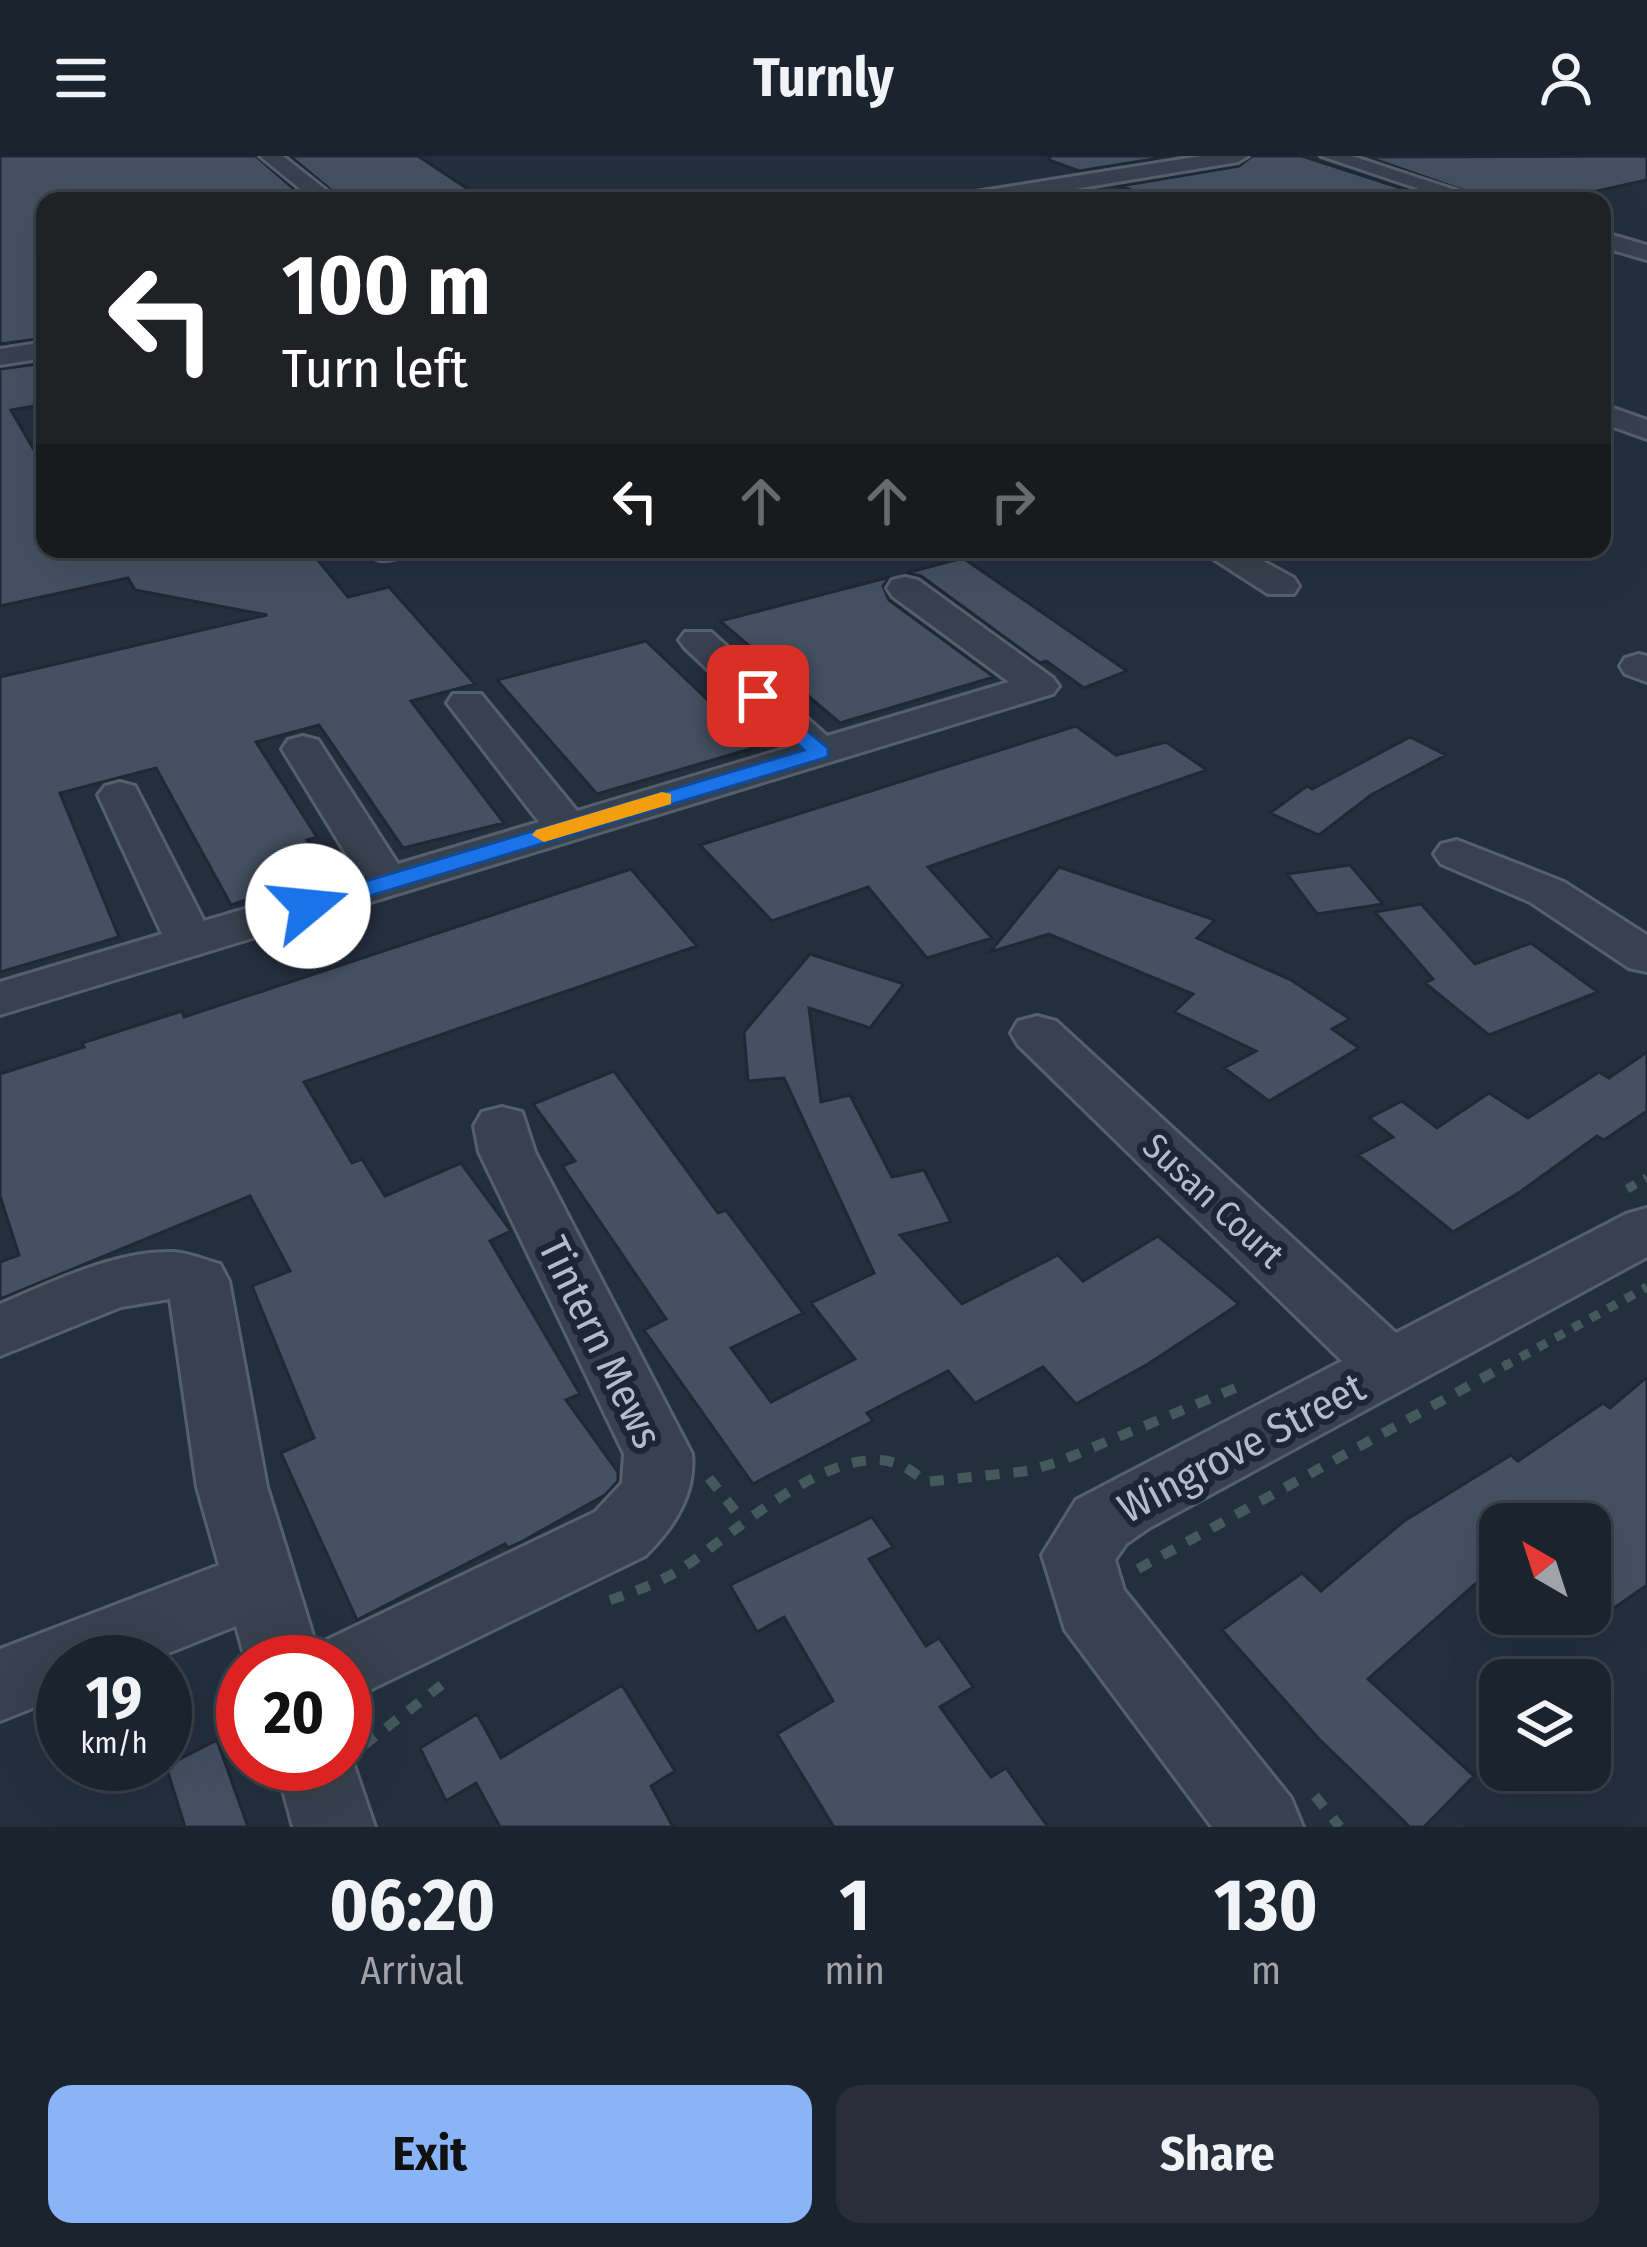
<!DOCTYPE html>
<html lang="en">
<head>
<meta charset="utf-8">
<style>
  :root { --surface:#1b232e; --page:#282f3a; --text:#f1f3f6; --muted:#a0a4aa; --line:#39404a; --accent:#8ab4f8 }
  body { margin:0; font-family:"Fira Sans Condensed",sans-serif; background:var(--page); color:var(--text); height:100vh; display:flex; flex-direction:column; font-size:45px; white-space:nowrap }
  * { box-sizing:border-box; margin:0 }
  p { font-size:39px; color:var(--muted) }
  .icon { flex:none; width:66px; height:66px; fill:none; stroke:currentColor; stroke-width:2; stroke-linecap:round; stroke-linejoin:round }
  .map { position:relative; height:1671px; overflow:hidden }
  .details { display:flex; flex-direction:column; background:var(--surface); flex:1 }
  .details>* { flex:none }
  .top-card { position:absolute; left:36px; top:36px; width:1575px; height:366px; border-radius:24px; box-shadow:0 12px 48px #0002,0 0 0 3px var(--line); background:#202124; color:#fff; overflow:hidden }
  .needle { width:78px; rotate:321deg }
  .tools { position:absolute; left:1479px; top:1347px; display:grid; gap:24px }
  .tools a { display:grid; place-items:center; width:132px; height:132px; border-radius:24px; background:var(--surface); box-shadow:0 12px 48px #0002,0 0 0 3px var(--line); font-size:60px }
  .speed { position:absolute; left:36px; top:1479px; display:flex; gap:24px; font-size:60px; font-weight:700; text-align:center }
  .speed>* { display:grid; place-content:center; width:156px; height:156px; border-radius:50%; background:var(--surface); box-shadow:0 12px 48px #0002,0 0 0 3px var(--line); line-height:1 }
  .speed small { font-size:30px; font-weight:400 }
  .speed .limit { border:18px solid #d22; background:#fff; color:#111 }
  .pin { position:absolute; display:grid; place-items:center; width:102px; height:102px; color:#fff; margin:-51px; border-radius:24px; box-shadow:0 6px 18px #0006 }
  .me { position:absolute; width:132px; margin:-66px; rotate:73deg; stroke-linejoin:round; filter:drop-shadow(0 0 9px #0008) }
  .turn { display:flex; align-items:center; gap:42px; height:252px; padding:0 48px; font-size:54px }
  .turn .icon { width:156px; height:156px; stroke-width:2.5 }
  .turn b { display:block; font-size:84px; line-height:102px }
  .lanes { display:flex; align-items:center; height:114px; padding:0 48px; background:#0003; justify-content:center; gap:60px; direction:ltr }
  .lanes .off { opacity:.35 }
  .eta { display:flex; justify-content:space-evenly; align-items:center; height:204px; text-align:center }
  .eta b { font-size:72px; font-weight:700; line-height:84px }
  .primary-button { display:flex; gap:24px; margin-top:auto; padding:24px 48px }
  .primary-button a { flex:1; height:138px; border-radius:24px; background:var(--accent); color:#111; font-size:48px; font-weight:700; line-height:138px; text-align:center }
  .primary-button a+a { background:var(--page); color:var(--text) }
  header { display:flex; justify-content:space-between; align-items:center; height:156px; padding:0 48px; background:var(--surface); font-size:54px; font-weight:700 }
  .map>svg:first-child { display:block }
  .building { fill:#455162; stroke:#1f2835; stroke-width:3 }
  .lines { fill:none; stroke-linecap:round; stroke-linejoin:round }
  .minor-casing { stroke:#565f6c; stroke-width:6 }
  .path-far1 { stroke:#44595c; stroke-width:9; stroke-dasharray:10 10; stroke-linecap:butt }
  .path { stroke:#44595c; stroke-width:10; stroke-dasharray:14 14; stroke-linecap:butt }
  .minor { fill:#38414e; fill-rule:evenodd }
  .route { fill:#1a73e8; stroke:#114b97; stroke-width:3 }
  .slow { fill:#f59e0b }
  .labels { text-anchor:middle; stroke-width:12; stroke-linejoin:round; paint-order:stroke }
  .street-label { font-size:36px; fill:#b4bcc9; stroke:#1d2633 }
  .near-street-label { font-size:42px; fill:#b4bcc9; stroke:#1d2633 }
</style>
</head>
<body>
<header><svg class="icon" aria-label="menu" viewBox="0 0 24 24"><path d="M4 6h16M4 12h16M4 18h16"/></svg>Turnly<svg class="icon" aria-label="person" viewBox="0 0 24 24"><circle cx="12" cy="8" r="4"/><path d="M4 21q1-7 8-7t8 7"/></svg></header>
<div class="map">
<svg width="1647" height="1671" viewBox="0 0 1647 1671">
  <rect width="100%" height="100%" fill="#242f3e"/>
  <path class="building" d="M0 0H256L308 45H45V182L0 188Z
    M290 0H418L486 45H344Z
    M1050 0H1172L1079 15 1049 4Z
    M1252 0H1302L1441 45H1161L1120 30 1239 10Z
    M1647 0V24L1552 45H1493L1368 1Z
    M45 207V248L11 254 45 313V393H309L348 441 389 431 475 528 411 545 504 667 403 692 319 569 256 586 317 681 307 684 328 717 231 749 156 612 60 637 119 781 0 816V521L267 459 135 434 128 422 0 450V213Z
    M963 402 1127 515 1084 532 1046 505 1040 507 921 420 906 417Z
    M890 421 883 430 889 444 994 521 840 567 720 465Z
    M646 485 757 591 597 638 497 524Z
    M1076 570 1116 599 1166 586 1207 614 928 711 992 782 927 802 868 731 772 765 700 689Z
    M1410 581 1446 599 1371 639 1319 679 1270 657 1307 630 1312 633Z
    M1350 709 1383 748 1317 758 1287 718Z
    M1059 711 1215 764 1197 782 1291 824 1350 863 1332 873 1359 892 1269 945 1224 912 1256 895 1174 856 1193 838 1049 778 990 796Z
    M631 713 697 790 304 926 352 1007 362 1003 385 1040 461 1007 511 1075 490 1085 580 1238 566 1244 618 1316V1325L605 1339 521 1386 508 1392 505 1388 357 1464 281 1297 314 1282 252 1130 290 1115 250 1040 0 1143V1106L19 1099 0 1040V918L84 891 82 887 182 855 184 861Z
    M1421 748 1475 808 1531 787 1598 836 1489 879 1425 827 1433 823 1375 756Z
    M810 798 904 828 870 872 809 852 821 946 850 939 892 1021 924 1014 951 1066 900 1079 962 1148 1058 1099 1083 1125 1158 1080 1239 1148 1148 1208 1076 1248 1043 1211 975 1247 948 1215 867 1257 873 1265 753 1328 644 1174 666 1163 562 1010 575 1005 533 948 614 915 718 1057 726 1054 803 1157 731 1192 771 1246 855 1203 811 1147 874 1117 784 922 748 925 744 876Z
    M1647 896V955L1604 984 1597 980 1520 1036 1453 1076 1358 999 1393 981 1369 962 1402 945 1437 972 1489 937 1528 962 1599 916 1609 922Z
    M1647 1221V1429L1590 1469V1368H1500V1406L1368 1523 1474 1620 1424 1671H1410L1319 1583 1222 1474 1302 1417 1321 1435 1404 1365 1511 1299 1518 1305 1603 1247 1610 1252Z
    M872 1361 893 1391 869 1403 926 1490 939 1482 973 1531 940 1551 991 1621 1006 1612 1048 1671H834L777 1578 833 1545 784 1461 757 1476 730 1429Z
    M622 1529 675 1615 651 1630 673 1671H500L476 1627 446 1645 420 1592 477 1558 501 1602Z
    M217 1584 248 1671H185L166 1610Z"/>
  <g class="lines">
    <g class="minor-casing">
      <path id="minor" d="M260 0H283L340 45H315Z
        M1201 0H1248L1238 6 1003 45H952L963 38Z
        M1321 0H1352L1489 45H1455Z
        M1602 76 1647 89V104L1602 91Z
        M45 186V202L0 209V193Z
        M1602 248 1647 264V283L1602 267Z
        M366 393H401L402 395 397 402C383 406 374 406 366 393Z
        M1198 393H1241L1294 422 1299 430 1294 438H1268Z
        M905 421 918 424 1053 522 1059 530 1053 538 0 859V826L162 778 98 639 105 630 120 626 135 630 204 765 359 719 282 593 288 584 303 580 318 584 398 708 539 666 447 547 453 538H481L577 655 790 591 685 492 679 484 685 476H711L827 580 1009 526 892 440 887 432 892 424Z
        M1639 498 1647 500V526L1625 518 1620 510 1625 502Z
        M1457 684 1564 726 1647 779V816L1629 812 1530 746 1441 708 1434 698 1441 688Z
        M1037 860 1056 865 1396 1177 1626 1058 1647 1052V1101L1149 1372 1126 1388 1115 1404 1124 1434 1291 1642 1303 1671H1212L1065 1474 1042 1399 1076 1344 1342 1205 1018 889 1011 877 1018 865Z
        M502 951 522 956 535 996 692 1298C696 1338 673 1373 645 1400L345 1546V1506H246L236 1470 146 1506H63V1540L0 1565V1493L219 1409 197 1331 170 1143 121 1151 0 1200V1148C52 1126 116 1094 174 1096 189 1097 205 1104 220 1108L229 1125 267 1331 316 1489 595 1356 622 1327 624 1298 479 996 474 970 482 956Z
        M345 1583 375 1671H293L276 1608H345Z"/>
    </g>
    <path class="path-far1" d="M1627 1033 1647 1022
      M1503 1211 1647 1131"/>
    <path class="path" d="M709 1322 743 1365
      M1138 1413 1508 1208
      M610 1444C637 1435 664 1425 687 1409 736 1376 839 1279 903 1310 911 1314 919 1321 926 1326L1028 1315 1058 1306 1245 1228
      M364 1589 452 1521
      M1315 1640 1340 1671"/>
    <use href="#minor" class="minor"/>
  </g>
  <path class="route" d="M758 534 828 592V601L317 756H299L295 750 299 745 804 594 751 545V535Z"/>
  <path class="slow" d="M662 636 671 638V648L544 686 532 679 536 674Z"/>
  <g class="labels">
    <g class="street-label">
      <text transform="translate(1214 1044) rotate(43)" y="13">Susan Court</text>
    </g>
    <g class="near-street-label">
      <text transform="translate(601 1186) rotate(64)" y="15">Tintern Mews</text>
      <text transform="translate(1241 1291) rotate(-28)" y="15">Wingrove Street</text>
    </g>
  </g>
</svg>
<div class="tools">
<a><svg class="needle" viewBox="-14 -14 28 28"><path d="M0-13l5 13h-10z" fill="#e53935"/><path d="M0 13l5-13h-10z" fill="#a0a4aa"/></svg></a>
<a><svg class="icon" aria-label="layers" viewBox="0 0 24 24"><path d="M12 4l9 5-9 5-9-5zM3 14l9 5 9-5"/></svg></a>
</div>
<div class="speed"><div>19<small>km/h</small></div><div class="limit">20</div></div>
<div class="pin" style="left:758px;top:540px;background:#d93025"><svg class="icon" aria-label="arrive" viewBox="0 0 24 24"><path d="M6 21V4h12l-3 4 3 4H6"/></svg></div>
<svg class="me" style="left:308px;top:750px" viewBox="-20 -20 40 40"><circle r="19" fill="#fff"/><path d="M0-13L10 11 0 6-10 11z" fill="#1a73e8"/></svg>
<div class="top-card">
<div class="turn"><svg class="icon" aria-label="left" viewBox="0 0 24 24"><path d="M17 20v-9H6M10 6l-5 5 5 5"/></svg><div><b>100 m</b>Turn left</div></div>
<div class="lanes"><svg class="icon" aria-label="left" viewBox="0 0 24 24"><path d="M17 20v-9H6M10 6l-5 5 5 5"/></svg><svg class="icon off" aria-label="ahead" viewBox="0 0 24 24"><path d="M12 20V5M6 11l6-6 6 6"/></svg><svg class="icon off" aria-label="ahead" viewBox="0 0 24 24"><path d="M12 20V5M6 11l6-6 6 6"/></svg><svg class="icon off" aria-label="right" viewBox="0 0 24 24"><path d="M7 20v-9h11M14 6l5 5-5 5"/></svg></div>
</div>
</div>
<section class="details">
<div class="eta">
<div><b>06:20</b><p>Arrival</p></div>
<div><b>1</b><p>min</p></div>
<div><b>130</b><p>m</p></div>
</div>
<div class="primary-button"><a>Exit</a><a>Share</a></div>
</section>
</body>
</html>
